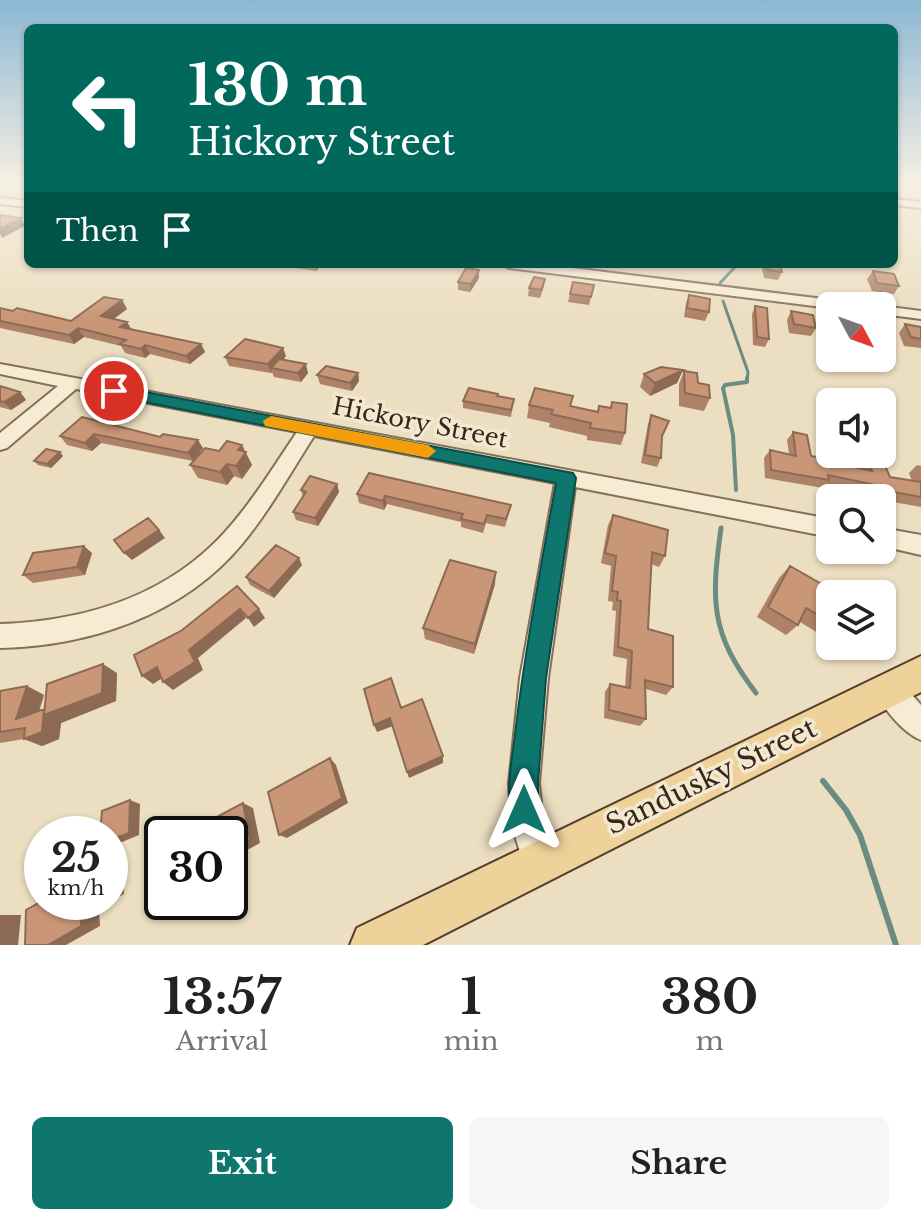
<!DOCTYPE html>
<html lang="en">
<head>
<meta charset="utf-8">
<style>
  :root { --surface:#fff; --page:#f6f6f6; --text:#222; --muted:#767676; --accent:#0f766e }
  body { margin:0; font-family:"Libre Baskerville",serif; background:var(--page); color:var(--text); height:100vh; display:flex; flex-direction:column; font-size:30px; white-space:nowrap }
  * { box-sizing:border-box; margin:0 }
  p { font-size:26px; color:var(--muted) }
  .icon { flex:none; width:44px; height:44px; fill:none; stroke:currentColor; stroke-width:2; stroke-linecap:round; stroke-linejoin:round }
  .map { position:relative; height:945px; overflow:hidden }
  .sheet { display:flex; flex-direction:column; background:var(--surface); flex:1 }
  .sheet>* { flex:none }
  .top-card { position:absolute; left:24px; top:24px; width:874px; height:244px; border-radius:12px; box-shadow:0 2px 6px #0004; background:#00695c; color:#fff; overflow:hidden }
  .needle { width:52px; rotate:131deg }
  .buttons { position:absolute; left:816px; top:292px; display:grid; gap:16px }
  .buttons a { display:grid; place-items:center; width:80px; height:80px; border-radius:12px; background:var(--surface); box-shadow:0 2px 6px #0004; font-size:40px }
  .speed { position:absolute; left:24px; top:816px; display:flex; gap:16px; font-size:40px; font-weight:700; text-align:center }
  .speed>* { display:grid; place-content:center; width:104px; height:104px; border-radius:50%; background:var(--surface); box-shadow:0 2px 6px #0004; line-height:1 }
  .speed small { font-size:20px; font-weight:400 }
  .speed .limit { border:4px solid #111; border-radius:12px; background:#fff; color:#111 }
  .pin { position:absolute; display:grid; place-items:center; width:68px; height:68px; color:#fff; margin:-34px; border:4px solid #fff; border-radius:50%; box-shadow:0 2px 8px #0007 }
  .me { position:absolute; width:88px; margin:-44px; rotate:0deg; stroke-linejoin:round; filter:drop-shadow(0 0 6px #0008) }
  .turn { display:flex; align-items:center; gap:28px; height:168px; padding:0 32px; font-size:36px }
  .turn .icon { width:104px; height:104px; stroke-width:2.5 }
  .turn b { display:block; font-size:56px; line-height:68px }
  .then { display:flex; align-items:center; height:76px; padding:0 32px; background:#0003; gap:16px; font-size:30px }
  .eta { display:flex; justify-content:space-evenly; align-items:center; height:136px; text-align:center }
  .eta b { font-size:48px; font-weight:800; line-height:56px }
  .button { display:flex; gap:16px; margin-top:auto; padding:16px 32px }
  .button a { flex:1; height:92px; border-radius:12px; background:var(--accent); color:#fff; font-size:32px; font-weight:800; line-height:92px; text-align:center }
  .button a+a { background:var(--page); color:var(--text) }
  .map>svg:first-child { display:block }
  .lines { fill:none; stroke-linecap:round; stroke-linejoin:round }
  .stream-far4 { stroke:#6b8c83; stroke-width:2 }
  .stream-far3 { stroke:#6b8c83; stroke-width:3 }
  .stream-far2 { stroke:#6b8c83; stroke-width:4 }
  .stream-far1 { stroke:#6b8c83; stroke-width:5 }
  .stream { stroke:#6b8c83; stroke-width:6 }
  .minor-casing { stroke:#846f59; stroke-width:4 }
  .major-casing { stroke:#523e2d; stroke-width:4 }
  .minor { fill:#f7ecd3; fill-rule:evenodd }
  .major { fill:#eed299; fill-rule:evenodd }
  .wall { fill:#ad8267 }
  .shaded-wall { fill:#8d6a54 }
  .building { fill:#c99778; stroke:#8d6a54; stroke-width:2 }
  .route { fill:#0f766e; stroke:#0a4d48; stroke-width:2 }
  .slow { fill:#f59e0b }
  .labels { text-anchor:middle; stroke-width:7; stroke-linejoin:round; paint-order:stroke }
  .street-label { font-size:24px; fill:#34281d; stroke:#f4e8d0 }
  .near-street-label { font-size:28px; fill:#34281d; stroke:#f4e8d0 }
</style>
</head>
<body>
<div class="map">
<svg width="921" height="945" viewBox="0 0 921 945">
  <rect width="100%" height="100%" fill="#ecdec1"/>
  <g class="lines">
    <path class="stream-far4" d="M733 270 738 264"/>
    <path class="stream-far3" d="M720 283 734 268
      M723 301 748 372 747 380"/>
    <path class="stream-far2" d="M736 490 733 435 723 388 725 385 747 382V378"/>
    <path class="stream-far1" d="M721 528C711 601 710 633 756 693"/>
    <path class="stream" d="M823 781 846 810 860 835 896 945"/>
    <g class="minor-casing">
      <path id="minor" d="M0 198 28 201V207L0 204Z
        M894 199 921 202V208L894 205Z
        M503 264H540L848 302 855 306 830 308 509 268Z
        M881 306H882L921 311V319L882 314Z
        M0 364 830 519V537L575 487 548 678 539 783 543 824 556 861 551 873 539 878 527 873 511 824 509 783 520 678 555 483 314 436C291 472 270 510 242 544 183 615 90 646 0 648V624C85 621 167 596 225 532 253 501 274 466 297 432L76 389 7 448 0 450V433L58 386 0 374Z
        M882 528 921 535V555L882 546Z
        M888 675 898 679 921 705V740C903 733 882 707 874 689L878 679Z"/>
    </g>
    <g class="major-casing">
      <path id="major" d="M921 656V692L423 945H350L357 928Z"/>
    </g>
    <use href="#minor" class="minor"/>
    <use href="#major" class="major"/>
  </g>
  <path class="wall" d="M268 264H323L316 271Z
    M648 264H673L672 268 648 266Z
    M761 264H780L782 272 778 280 764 278Z
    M873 271 899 286 894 294 872 291 867 279Z
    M479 278 470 292 458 290V282Z
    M545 279 544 287 540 298 528 296 529 288Z
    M594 285 589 305 568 302 570 294Z
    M689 295 709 312 705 321 684 317 686 303Z
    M122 300 127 309 114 319 131 329 201 344 205 352 190 364 150 354 145 358 125 353 121 346 84 337 74 344 0 328V308L71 321Z
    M755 306 769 339 765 347 753 345 752 314Z
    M791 311 816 328 811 336 789 333 787 320Z
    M905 324 921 327V348L904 346 899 333Z
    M286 356 283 360 308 373 301 382 274 377 272 372 271 373 229 366 225 357Z
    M683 370 677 383 650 396 640 387 644 374Z
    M684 371 698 383 710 398 704 411 679 406V384Z
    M358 373 359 381 352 391 320 384 317 375Z
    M0 386 20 392 26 400 11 410 0 407Z
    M498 394 497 397 514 399 511 417 463 408V401Z
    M612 402 625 433 621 445 587 440V436L549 427 550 423 527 418 529 405 570 406 597 412 610 408Z
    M651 415 662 436 661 458 657 467 641 463 648 424Z
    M82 417 203 448 193 461 101 443 92 451 67 445 60 436Z
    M793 432 811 456 824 461 861 469 858 460 863 454H880L890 477 912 481 909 473 917 465 921 466V507L882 500V498L869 497 868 493 826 484 823 488 765 478 764 458 770 450 789 454 787 440Z
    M242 445 252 465 242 479 234 476 227 485 198 478 190 465 219 451Z
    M63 456 51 468 38 465 34 461Z
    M337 484 339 492 318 526 296 520 293 512 303 497 301 490Z
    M357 494 511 505 505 527 486 523 483 533 461 527V522L387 504 384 510 359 503Z
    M613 515 665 556 659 567 651 564 648 629 673 687 666 695 646 689V719L640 726 604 718 605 692 610 684 625 687 627 659 613 656 616 611 612 610 613 602 608 601 611 566 601 563 608 525Z
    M92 553 85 575 33 583 23 575Z
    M302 565 274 598 250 585 246 577Z
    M790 566 830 594V630L823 636 800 622 798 625 786 635 757 617 779 578Z
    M495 584 474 654 425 639 423 628Z
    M117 673 116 701 61 723 59 739 42 746 24 739 0 743V691L27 686 44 695 39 711Z"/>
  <path class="shaded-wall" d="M21 218 25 226 2 238 0 234V229Z
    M315 264H323L316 271Z
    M479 270V278L470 292 471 284Z
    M122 300 127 309 106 324 101 316Z
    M127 322 132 330 120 327Z
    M78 328 84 337 74 344 69 335Z
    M201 344 205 352 190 364 186 356Z
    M145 345 150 354 145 358 141 349Z
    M283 348 286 356 275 369 271 368 272 372 271 373 268 364Z
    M306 364 308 373 301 382 298 373Z
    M683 370 677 383 650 396 655 383Z
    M358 373 359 381 352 391 350 383Z
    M20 392 26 400 11 410 4 402Z
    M94 434 101 443 92 451 85 443Z
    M198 440 203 448 193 461 188 453Z
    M242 445 252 465 242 479 236 466 238 450Z
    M60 452 63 456 51 468 47 464Z
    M227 464 234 476 227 485 220 472Z
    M337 484 339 492 318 526 315 518Z
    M385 496 387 504 384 510 383 501Z
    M159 530 165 538 132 560 124 553Z
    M84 546 92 553 85 575 77 567Z
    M299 558 302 565 274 598 269 591Z
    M496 572 495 584 474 654 475 644Z
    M240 609 246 618 198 658 203 670 173 690 163 682 189 650Z
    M259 609 265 618 254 627 248 618Z
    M103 664 117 673 116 701 61 723 59 739 42 746 24 739 44 709Z
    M157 667 167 675 153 684 142 676Z
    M27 686 44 695 34 727 16 719Z
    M390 718 393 726 377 732 374 725Z
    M443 756V763L409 778 407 772Z
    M330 758 336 765 348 803 287 838 279 835Z
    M130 800 140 804 139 835 110 847V840Z
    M243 803 253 808 260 843 230 859V851Z
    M110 867 122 869 124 894 99 908 100 926 66 945H48L81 908 91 902H110Z
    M162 888V895L151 894Z
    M0 915H21L18 945H0Z"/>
  <path class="building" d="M0 215 21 218 0 229Z
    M767 264H780L782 272 768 270Z
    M466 268 479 270 471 284 458 282Z
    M873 271 894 274 899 286 877 283Z
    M534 277 545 279 541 290 529 288Z
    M573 282 594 285 591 297 570 294Z
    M689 295 710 299 709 312 687 308Z
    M104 297 122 300 101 316 127 322 120 327 201 344 186 356 145 345 141 349 120 344 126 340 78 328 69 335 0 321V308L13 311 17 308 71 321Z
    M755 306 767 308 769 339 757 337Z
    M791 311 813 315 816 328 794 324Z
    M905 324 921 327V339L911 337Z
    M245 339 283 348 268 364 225 357Z
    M279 359 306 364 298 373 271 368Z
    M326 366 358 373 350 383 317 375Z
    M661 367 683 370 655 383 644 374Z
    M684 371 697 373 698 383 709 385 710 398 685 393Z
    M0 386 20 392 4 402 0 401Z
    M469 388 498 394 497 396 514 399 511 410 463 401Z
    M535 388 573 396 570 406 598 412 599 406 611 408 612 402 627 404 625 433 590 428 591 423 551 414 553 410 529 405Z
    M651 415 669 421 662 436 661 458 645 455Z
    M82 417 160 437 163 434 198 440 188 453 94 434 85 443 60 436Z
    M793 432 807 435 811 456 823 458 824 461 872 471 866 454H880L890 477 921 482V497L877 489 876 485 828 475 829 480 771 470 770 450 796 456Z
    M227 441 242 445 238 450 246 452 236 466 227 464 220 472 190 465 205 448 219 451Z
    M46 449 60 452 47 464 34 461Z
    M369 473 511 505 506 519 487 515 484 524 461 519 463 514 385 496 383 501 357 494Z
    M310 476 337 484 315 518 293 512 306 492 301 490Z
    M613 515 668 530 665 556 652 552 648 629 673 636V687L645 680 646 719 609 710 610 684 630 688 632 651 618 647 621 601 617 600 618 592 612 591 616 556 605 553Z
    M148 518 159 530 124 553 114 540Z
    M276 545 299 558 269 591 246 577Z
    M84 546 77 567 23 575 33 553Z
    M450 560 496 572 475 644 423 628Z
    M790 566 839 594H830V622L806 608 798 625 768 607Z
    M237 586 259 609 248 618 240 609 189 650 195 662 163 682 157 667 142 676 134 655 181 631Z
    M103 664 102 693 44 715 47 684Z
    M391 678 401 708 422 699 443 756 407 772 390 718 374 725 364 689Z
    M27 686 16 719 44 709 42 732 24 739 25 728 0 732V691Z
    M330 758 342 798 279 835 268 792Z
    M130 800 129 833 110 840V834H100L102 811Z
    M243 803 250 840 230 851V834H185Z
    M162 846V888L151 894 148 854Z
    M42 901V902H91L81 908V926L48 945H25L26 910Z"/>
  <linearGradient id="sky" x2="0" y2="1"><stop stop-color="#8cb8d4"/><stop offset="0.58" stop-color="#f6f0e3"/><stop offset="1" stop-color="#f6f0e3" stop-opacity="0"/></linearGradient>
  <rect width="921" height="316" fill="url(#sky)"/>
  <path class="route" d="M114 386 573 473 576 478 546 678 538 783 539 810 535 820 524 824 514 820C504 794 512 761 515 734 525 650 541 566 556 483L109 395 107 391Z"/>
  <path class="slow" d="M271 416 428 445 436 451 428 458 265 426 263 421Z"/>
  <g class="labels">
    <g class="street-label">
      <text transform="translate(420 423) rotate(11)" y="8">Hickory Street</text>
    </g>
    <g class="near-street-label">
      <text transform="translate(711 776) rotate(-26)" y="10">Sandusky Street</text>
    </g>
  </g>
</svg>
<div class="buttons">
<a><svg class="needle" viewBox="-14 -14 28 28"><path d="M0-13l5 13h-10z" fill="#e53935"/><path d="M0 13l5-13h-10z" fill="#767676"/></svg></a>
<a><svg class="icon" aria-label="sound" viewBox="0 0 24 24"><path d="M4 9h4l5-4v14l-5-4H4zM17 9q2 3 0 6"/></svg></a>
<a><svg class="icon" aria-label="search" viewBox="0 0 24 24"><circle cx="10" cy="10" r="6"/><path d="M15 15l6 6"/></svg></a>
<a><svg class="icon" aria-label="layers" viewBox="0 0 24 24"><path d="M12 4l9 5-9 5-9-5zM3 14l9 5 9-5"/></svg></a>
</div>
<div class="speed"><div>25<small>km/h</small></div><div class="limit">30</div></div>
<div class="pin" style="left:114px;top:391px;background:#d93025"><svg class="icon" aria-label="arrive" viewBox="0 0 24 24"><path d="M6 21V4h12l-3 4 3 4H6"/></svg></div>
<svg class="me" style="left:524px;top:810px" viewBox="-20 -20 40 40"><path d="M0-17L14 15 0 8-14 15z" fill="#0f766e" stroke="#fff" stroke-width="4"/></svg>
<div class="top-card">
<div class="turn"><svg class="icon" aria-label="left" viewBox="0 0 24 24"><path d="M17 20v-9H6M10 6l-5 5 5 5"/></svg><div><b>130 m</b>Hickory Street</div></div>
<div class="then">Then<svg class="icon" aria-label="arrive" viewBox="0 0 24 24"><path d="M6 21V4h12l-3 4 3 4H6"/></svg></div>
</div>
</div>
<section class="sheet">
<div class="eta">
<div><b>13:57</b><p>Arrival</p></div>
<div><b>1</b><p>min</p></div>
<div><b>380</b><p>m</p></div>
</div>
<div class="button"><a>Exit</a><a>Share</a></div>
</section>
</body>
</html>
